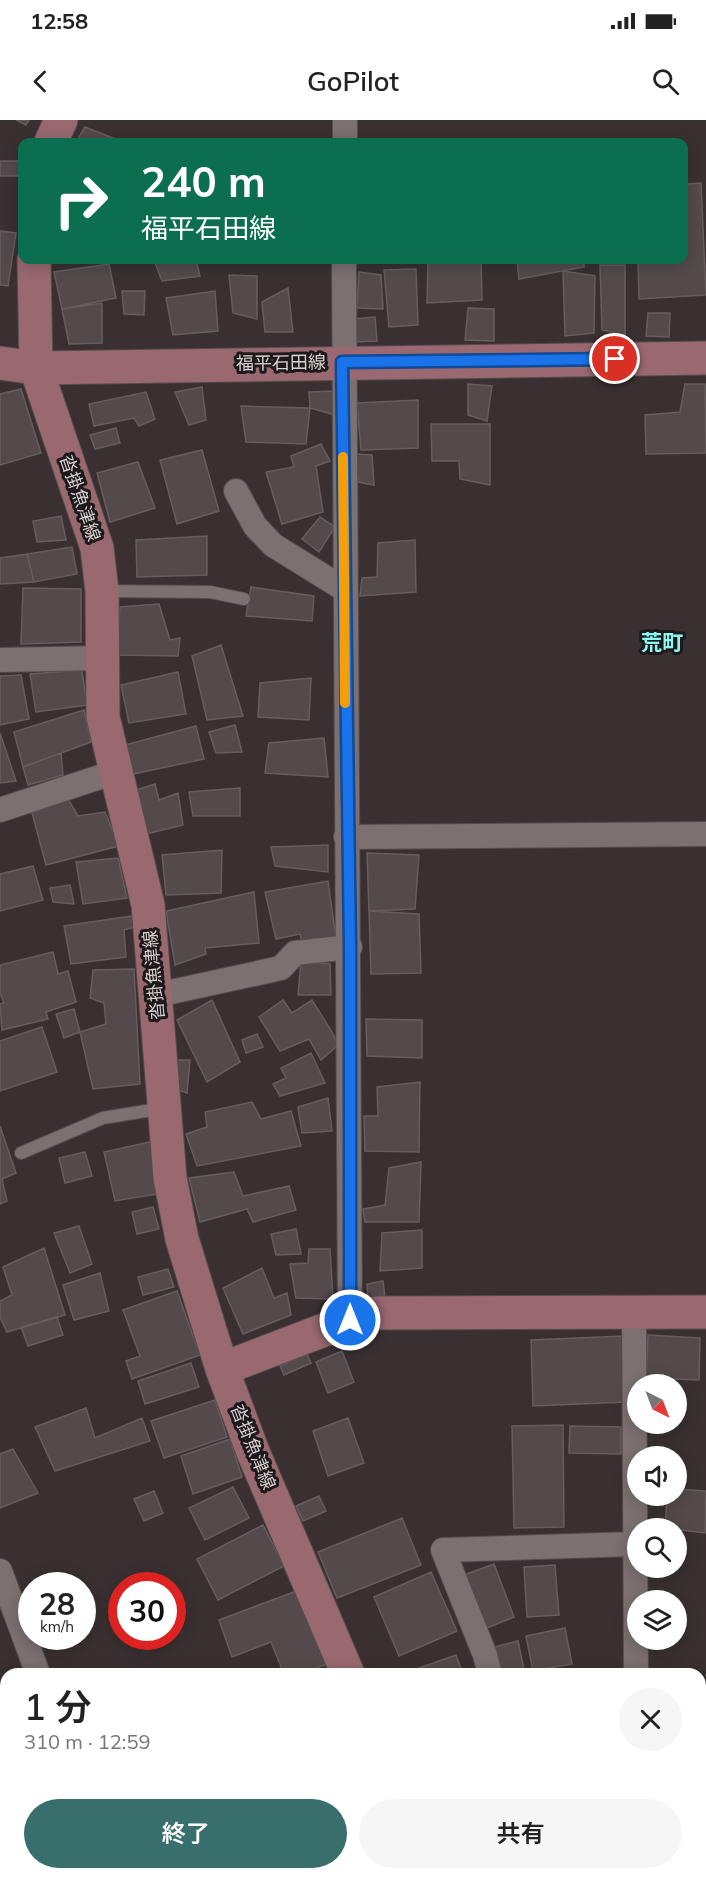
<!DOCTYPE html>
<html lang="ja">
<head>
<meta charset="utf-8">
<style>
  :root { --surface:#fff; --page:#f6f6f6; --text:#222; --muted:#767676; --accent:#386f6c }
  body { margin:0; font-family:Mulish,"Noto Sans JP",sans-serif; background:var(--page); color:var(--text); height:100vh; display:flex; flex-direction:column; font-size:22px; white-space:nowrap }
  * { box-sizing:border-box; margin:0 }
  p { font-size:20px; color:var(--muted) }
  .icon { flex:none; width:33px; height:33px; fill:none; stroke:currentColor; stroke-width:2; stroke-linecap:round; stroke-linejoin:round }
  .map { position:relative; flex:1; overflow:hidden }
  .sheet { position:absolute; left:0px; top:1548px; width:706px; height:212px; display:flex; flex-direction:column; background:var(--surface); border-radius:18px 18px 0 0; box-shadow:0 3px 15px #0003 }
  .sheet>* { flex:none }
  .guide { position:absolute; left:18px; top:18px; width:670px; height:126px; border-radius:12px; box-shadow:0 3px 15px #0003; background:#0b6e4f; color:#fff; overflow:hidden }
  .needle { width:39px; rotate:138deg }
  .buttons { position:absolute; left:627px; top:1254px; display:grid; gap:12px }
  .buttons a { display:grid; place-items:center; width:60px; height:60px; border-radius:50%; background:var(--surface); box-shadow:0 3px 15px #0003; font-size:30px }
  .speed { position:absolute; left:18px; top:1452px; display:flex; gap:12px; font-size:30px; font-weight:700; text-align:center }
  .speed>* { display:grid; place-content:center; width:78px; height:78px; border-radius:50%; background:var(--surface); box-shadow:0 3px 15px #0003; line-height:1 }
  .speed small { font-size:15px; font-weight:400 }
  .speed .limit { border:9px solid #d22; background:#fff; color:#111 }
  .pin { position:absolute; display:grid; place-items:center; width:51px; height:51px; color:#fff; margin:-26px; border:3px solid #fff; border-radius:50%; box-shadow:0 2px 6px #0007 }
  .me { position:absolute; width:66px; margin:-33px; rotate:0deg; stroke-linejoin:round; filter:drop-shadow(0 0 4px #0008) }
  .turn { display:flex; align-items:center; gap:21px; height:126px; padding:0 24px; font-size:27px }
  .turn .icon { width:78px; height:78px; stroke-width:2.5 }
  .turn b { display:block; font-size:42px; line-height:51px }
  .round { display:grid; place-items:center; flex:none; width:63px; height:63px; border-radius:32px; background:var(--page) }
  .summary { display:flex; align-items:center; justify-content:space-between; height:102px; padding:0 24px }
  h1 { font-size:36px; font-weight:600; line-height:45px }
  .primary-button { display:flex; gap:12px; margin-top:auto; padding:12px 24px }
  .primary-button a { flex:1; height:69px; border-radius:36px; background:var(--accent); color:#fff; font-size:24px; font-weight:600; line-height:69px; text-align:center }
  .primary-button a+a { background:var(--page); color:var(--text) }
  .status { display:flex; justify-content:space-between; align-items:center; height:42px; padding:0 30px; background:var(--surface); direction:ltr }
  .status svg { height:16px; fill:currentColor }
  header { display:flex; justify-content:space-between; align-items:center; height:78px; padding:0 24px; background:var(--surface); font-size:27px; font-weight:600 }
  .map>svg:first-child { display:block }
  .building { fill:#544a4b; stroke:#685d5e; stroke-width:1.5 }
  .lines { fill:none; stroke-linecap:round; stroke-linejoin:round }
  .lane-casing { stroke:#554c4d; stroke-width:14 }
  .street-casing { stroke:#554c4d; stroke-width:26 }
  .secondary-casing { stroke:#554c4d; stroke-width:35 }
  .lane { stroke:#7c7071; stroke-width:12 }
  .street { stroke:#7c7071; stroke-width:24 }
  .secondary { stroke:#996871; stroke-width:33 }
  .rail { stroke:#b7afb0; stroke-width:4.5 }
  .route-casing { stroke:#114b97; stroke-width:15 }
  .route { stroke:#1a73e8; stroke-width:10 }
  .slow { stroke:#f59e0b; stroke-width:10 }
  .labels { text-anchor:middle; stroke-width:6; stroke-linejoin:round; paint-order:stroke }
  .street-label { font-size:18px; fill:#d9d2d3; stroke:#1e191a }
  .quarter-label { font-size:21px; font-weight:bold; fill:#8df8f2; stroke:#1e191a }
</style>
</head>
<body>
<div class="status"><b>12:58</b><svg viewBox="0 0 49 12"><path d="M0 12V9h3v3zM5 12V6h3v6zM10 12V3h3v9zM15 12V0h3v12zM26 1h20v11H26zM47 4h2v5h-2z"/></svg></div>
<header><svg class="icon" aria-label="back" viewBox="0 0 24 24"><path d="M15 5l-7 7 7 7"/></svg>GoPilot<svg class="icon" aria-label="search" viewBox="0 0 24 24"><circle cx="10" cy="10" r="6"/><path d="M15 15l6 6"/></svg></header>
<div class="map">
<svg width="706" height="1759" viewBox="0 0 706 1759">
  <rect width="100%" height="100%" fill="#3a3031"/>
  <path class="building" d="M16 0H29L26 5Z
    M85 7 123 22H76Z
    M0 41H21L20 56H0Z
    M701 63 706 175 639 179 638 140H684V73L687 64Z
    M0 111 16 113 8 166 0 165Z
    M66 140H130L66 142Z
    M154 140H196L200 156 162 161Z
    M428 140H481L482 180 427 183Z
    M517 140H584V147L519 159Z
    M109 144 116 178 62 189 54 152Z
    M600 145H625V215L602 210Z
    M416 149 418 205 389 207 384 150Z
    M563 151 595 156 594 213 565 216Z
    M359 152 381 155 383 189 357 188Z
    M229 155 257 156V199L233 193Z
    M288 168 293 212H265L262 182Z
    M122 171H145L144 195 124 194Z
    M215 171 218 211 173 215 166 178Z
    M102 183V223L69 224 62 189Z
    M468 188 494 189V221L465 220Z
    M648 193H670L669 217 646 216Z
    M375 197 377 221 355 222 353 199Z
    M468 264 492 266 487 301 468 295Z
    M685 264H705L706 333 646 334 645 295 680 292Z
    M202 267 206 300 189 305 175 272Z
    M21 269 41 333 0 345V274Z
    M335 271V295L310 288 309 272Z
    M146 272 155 299 139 306 134 298 94 306 89 284Z
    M418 280V328L361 330 357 283Z
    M241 286 310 288 306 324 246 322Z
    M431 304H490V365L460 359 459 341H432Z
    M116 308 120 323 95 329 90 315Z
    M321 324 330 341 316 346 323 392 282 404 266 352 294 347 291 336Z
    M202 330 219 391 177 404 160 340Z
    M356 334 372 335 374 365 358 362Z
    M138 342 155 388 110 402 97 353Z
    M61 396 66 420 37 422 33 401Z
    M320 397 335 407 319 432 302 419Z
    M207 416V455L137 457 136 420Z
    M415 420 416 472 360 476 362 458 377 457 378 423Z
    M72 427 77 454 34 462 27 434Z
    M27 434 34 462 0 464V438Z
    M251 467 314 476 312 501 246 496Z
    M23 468 81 469V522L21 524Z
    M159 484 170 520 180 518 178 536 116 535 120 487Z
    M221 525 243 596 207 600 192 536Z
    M82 550 87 585 36 592 30 554Z
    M178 552 186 594 129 603 121 565Z
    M21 555 29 599 0 605V556Z
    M311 558 309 600 258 597 260 563Z
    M84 590 91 622 23 647 14 612Z
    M235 605 242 632 216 633 209 612Z
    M196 606 204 639 133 654 125 625Z
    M0 613 16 661 0 663Z
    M324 618 328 657 265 653 269 623Z
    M61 633 63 655 28 665 23 647Z
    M155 664 159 680 178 673 183 705 146 714 136 670Z
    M240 668V696H193L189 672Z
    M68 679 78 696 105 692 119 726 46 745 32 693Z
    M328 725V752L275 746 271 727Z
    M222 730 221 773 166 775 162 735Z
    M367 733 419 735 415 789 369 791Z
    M118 738 127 778 83 784 76 742Z
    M33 746 43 780 0 791V754Z
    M328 761 336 818 303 824 300 814 276 819 265 772Z
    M70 765 74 784 53 782 50 768Z
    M254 772 259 823 205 828 206 834 175 845 166 791Z
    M369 791 419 794 421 853 371 854Z
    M131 796 135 807 124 810 126 837 71 844 64 806Z
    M53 832 58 854 68 851 76 882 46 892 48 899 2 910 0 884 4 883 0 873V845Z
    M301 841 330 844 331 875H298Z
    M134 849 140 964 93 969 80 912 106 904 104 883 90 878 93 850Z
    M212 880 240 942 207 962 177 900Z
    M283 880 292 893 312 880 332 912 338 925 321 940 309 919 280 931 259 897Z
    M74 889 80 912 64 918 56 894Z
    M366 899 422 900V938L367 936Z
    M42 907 57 952 0 971V921Z
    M257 914 263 927 246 933 242 920Z
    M311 933 325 963 280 976 273 964 286 958 281 948Z
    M175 940H190L187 973 173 968Z
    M420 962 419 1032 365 1031 364 996H378L377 967Z
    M328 978 332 1011 302 1013 298 987Z
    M252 982 261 999 291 991 301 1026 197 1046 186 1014 207 1007 205 992Z
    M0 1006 16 1053 2 1059 7 1081 0 1084Z
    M150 1022 158 1074 115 1081 104 1032Z
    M85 1032 92 1056 65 1063 59 1038Z
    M421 1042 419 1102H365L363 1089 385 1085 389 1048Z
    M234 1052 243 1076 289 1066 296 1090 253 1102 247 1089 200 1102 189 1058Z
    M153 1087 159 1109 137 1114 132 1092Z
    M79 1106 92 1144 70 1153 54 1113Z
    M296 1109 301 1134 276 1135 271 1114Z
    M422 1110V1148L380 1151 382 1113Z
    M44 1128 65 1195 7 1212 0 1197V1181L12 1175 3 1147Z
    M309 1129H330L333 1179 296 1178 290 1144 308 1143Z
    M262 1148 274 1178 287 1173 291 1195 243 1214 223 1168Z
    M168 1149 174 1167 143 1175 138 1157Z
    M100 1153 109 1191 74 1200 63 1165Z
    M383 1161 385 1177 368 1179 367 1164Z
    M177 1171 200 1235 132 1259 126 1241 140 1236 123 1190Z
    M57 1197 63 1215 28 1226 21 1207Z
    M648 1215 700 1218 699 1260 646 1258Z
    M624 1216 626 1282 533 1286 531 1220Z
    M342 1231 354 1262 328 1273 316 1242Z
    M307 1234 311 1243 284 1255 280 1246Z
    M191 1243 199 1267 145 1284 138 1261Z
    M215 1280 227 1317 164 1338 151 1301Z
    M86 1288 95 1318 142 1298 150 1321 55 1351 35 1307Z
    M348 1298 364 1343 328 1356 313 1311Z
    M563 1305 564 1407 514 1408 512 1306Z
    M570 1306 621 1307V1334L569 1333Z
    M230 1319 242 1357 193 1374 181 1336Z
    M13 1329 38 1373 0 1388V1334Z
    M233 1367 249 1398 205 1420 189 1388Z
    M676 1369 706 1371 705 1413 665 1408 667 1376H676Z
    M154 1371 163 1393 144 1401 134 1379Z
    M319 1376 326 1391 303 1401 296 1386Z
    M402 1398 421 1445 337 1478 318 1432Z
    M263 1405 284 1446 218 1480 197 1439Z
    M494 1444 514 1497 482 1510 461 1456Z
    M555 1445 559 1495 527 1497 524 1447Z
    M431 1452 457 1511 399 1536 374 1477Z
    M299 1470 327 1544 300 1554H284L271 1522 232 1537 219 1500Z
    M565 1508 572 1544 533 1551 526 1516Z
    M518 1521 525 1554H500L494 1527Z
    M456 1535 463 1554H402Z
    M330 1547 333 1554H312Z
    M270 1754H288V1755L272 1759Z
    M360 1754H400L402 1759H348Z
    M453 1754H484L485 1759H455Z
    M526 1754H557V1759H526Z"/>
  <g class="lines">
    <g class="lane-casing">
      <path id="lane" d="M103 471 210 472 244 479
        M21 1033 103 998 164 988"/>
    </g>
    <g class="street-casing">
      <path id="street" d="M345 22V0
        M344 140 350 1200
        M236 371 255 406 273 425 344 469
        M0 540 103 538
        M0 690 115 652
        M346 717 706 714
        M157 875 281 848 295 833 350 827
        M634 1193 636 1554
        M0 1451 38 1554
        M490 1554 485 1535 443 1430 634 1424
        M700 1657H706
        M634 1759V1754"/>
    </g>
    <g class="secondary-casing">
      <path id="secondary" d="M51 22 61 0
        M34 140 36 248 97 428 102 471 103 597 148 785 170 1058 182 1119 222 1249 253 1332 348 1554
        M0 243 36 248 706 238
        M222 1249 350 1200 376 1193 706 1192
        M421 1754 423 1759"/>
    </g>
    <use href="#lane" class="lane"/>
    <use href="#street" class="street"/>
    <use href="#secondary" class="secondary"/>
    <path class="rail" d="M0 1669 6 1678
      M0 1720 6 1730
      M22 1754 26 1759
      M56 1754 59 1759"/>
  </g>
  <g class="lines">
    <g class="route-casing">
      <path id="route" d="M350 1200V827L342 242 615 239"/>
    </g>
    <use href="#route" class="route"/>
    <path class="slow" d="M343 337 345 583"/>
  </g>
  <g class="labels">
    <g class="street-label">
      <text transform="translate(281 243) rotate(-1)" y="6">福平石田線</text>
      <text transform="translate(80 378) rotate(71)" y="6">沓掛魚津線</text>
      <text transform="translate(154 855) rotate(-95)" y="6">沓掛魚津線</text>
      <text transform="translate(253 1327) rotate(68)" y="6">沓掛魚津線</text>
    </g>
    <g class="quarter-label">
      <text x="662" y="530">荒町</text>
    </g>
  </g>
</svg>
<div class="buttons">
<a><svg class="needle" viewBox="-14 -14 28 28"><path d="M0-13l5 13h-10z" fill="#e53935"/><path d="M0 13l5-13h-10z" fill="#767676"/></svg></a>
<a><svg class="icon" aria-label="sound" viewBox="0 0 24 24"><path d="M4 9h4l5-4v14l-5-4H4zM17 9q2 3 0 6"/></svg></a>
<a><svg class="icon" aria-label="search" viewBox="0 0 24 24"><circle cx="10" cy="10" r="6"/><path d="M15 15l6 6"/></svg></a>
<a><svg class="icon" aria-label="layers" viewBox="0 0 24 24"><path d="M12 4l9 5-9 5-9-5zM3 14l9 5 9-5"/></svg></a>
</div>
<div class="speed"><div>28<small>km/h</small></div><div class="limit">30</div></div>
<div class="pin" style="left:615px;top:239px;background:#d93025"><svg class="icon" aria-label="arrive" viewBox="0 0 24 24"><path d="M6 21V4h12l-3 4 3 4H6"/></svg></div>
<svg class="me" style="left:350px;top:1200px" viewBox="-20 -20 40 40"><circle r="17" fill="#1a73e8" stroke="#fff" stroke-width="3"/><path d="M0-11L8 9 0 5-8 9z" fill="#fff"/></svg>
<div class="guide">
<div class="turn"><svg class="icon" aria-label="right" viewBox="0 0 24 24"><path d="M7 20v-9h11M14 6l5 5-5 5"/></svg><div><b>240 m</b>福平石田線</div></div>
</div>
<section class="sheet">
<div class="summary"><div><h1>1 分</h1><p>310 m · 12:59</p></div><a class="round"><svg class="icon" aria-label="close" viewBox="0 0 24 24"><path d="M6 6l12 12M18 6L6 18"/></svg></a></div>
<div class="primary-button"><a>終了</a><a>共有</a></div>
</section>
</div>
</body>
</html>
